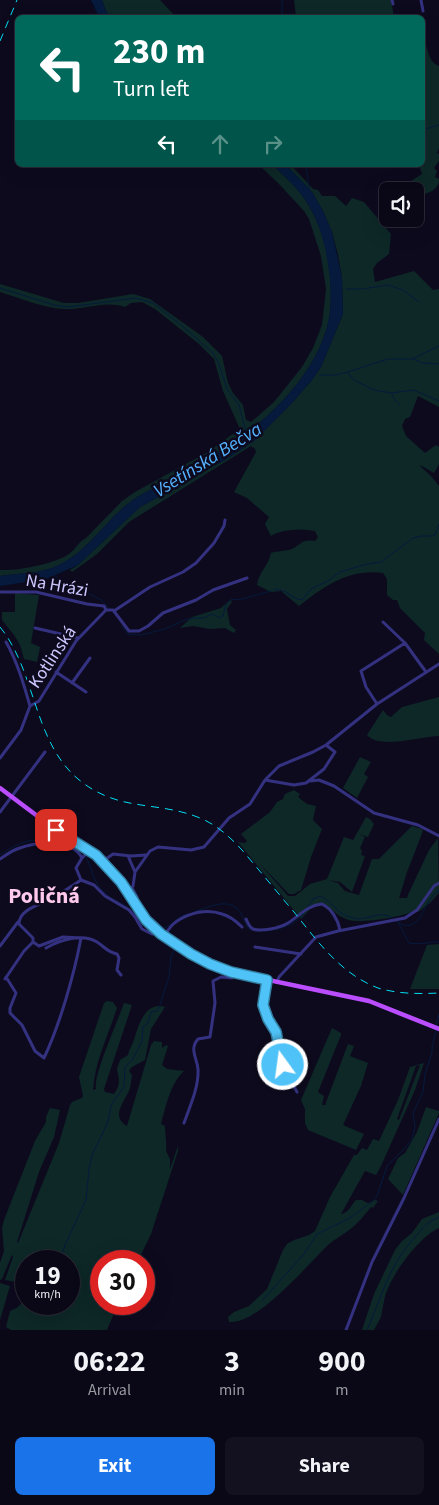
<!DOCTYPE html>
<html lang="en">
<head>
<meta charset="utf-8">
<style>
  :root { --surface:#0a0816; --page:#13111f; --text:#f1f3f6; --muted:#999aa1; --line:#2a2935; --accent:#1a73e8 }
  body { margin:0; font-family:"Source Sans 3",sans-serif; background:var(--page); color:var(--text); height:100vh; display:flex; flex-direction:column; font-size:19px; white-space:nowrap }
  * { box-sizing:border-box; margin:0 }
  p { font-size:16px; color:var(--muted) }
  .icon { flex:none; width:28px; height:28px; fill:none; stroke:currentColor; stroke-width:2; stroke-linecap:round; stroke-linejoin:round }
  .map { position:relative; height:1330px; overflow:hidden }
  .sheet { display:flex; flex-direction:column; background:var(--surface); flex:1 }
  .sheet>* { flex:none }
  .guide { position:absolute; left:15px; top:15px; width:410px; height:152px; border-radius:8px; box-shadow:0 5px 20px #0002,0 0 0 1px var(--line); background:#00695c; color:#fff; overflow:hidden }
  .buttons { position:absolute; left:379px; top:182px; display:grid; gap:10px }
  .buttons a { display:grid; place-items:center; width:45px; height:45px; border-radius:8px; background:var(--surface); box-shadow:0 5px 20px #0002,0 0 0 1px var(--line); font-size:25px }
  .speed { position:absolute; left:15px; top:1250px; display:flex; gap:10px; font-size:25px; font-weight:700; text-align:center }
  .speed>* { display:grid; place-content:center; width:65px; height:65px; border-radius:50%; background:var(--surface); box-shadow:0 5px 20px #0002,0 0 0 1px var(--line); line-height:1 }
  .speed small { font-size:12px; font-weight:400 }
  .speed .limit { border:8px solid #d22; background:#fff; color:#111 }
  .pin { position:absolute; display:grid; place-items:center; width:42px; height:42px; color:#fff; margin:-21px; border-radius:10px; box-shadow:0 2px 8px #0006 }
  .me { position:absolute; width:55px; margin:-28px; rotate:346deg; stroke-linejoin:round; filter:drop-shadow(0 0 4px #0008) }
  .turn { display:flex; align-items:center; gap:18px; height:105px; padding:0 15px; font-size:22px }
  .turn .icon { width:65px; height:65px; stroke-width:2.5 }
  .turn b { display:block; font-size:35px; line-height:42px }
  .lanes { display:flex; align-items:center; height:48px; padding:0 15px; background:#0003; justify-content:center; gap:25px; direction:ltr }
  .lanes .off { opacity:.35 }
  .eta { display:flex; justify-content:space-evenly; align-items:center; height:85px; text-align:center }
  .eta b { font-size:30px; font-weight:700; line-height:35px }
  .action { display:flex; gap:10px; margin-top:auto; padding:10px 15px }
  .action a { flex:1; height:58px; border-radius:8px; background:var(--accent); color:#fff; font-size:20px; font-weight:700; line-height:58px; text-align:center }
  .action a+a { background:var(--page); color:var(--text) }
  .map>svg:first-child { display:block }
  .green { fill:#0d2827; fill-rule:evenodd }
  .water { fill:#051a3c }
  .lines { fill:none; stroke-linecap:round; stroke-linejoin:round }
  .stream { stroke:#051a3c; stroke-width:1 }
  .minor { stroke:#343280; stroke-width:3 }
  .major { stroke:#ba4eff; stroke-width:4.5 }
  .rail { stroke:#00def2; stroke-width:1; stroke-dasharray:8 6; stroke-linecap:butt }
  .route-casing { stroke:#337fa1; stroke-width:12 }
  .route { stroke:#4fc3f7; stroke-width:9 }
  .labels { text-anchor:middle; stroke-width:5; stroke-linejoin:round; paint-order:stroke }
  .street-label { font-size:18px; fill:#cdc7ff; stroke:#0d0a1e }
  .water-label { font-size:19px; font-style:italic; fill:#55b3ff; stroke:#0d0a1e }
  .district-label { font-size:22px; font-weight:bold; fill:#ffc9ec; stroke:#0d0a1e }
</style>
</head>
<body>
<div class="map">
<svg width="439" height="1330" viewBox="0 0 439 1330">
  <rect width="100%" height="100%" fill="#0d0a1e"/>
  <path class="green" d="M102 0H160L176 17H110L106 11Z
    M294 0H391L394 17H296Z
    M426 45C428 52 430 63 439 66V148L437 153 439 154V161L434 168 437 171 435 177 439 179C439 192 425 194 415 196V191H405L400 188 422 174 419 165H422V47Z
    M259 165H273C284 176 298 188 306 201 319 221 325 242 329 265 331 282 332 301 329 318 322 360 286 402 253 428 224 450 190 467 159 485 151 490 141 494 133 500 106 519 89 551 59 565 41 574 20 573 0 576V570C18 571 54 564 69 554 76 549 78 542 86 538L122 501 135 492 206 453 240 429 223 391 214 359 199 344 155 309 142 302 131 303 125 307C105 300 85 310 64 309 43 308 20 298 0 292V284L64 303H78L133 294 150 299 203 337 222 356 228 383 233 393 243 405 246 420 251 422 274 402 302 367 313 348 322 325 326 289 321 256 309 219 304 211 279 184Z
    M286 165H291L313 189 318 190 322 196H335L346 206 352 198 364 202 391 234 389 254 377 263 373 269 375 282 414 271 433 290 439 289V407L418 396 410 417 405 419 402 426 406 436 425 453 436 445 439 447V464L434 473 420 465 421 467 431 476 439 486V654L424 640 425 633 400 608 397 600H393L387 595V579L383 573C350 568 324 586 299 606L281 591 271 592 257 585C258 573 269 565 271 553 277 551 286 551 292 549 302 544 301 539 315 541L318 537 315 531C301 529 283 529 271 536L265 524 269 517 247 498 234 492 256 452 254 447 253 448 251 446 129 522 97 554 72 572 70 570 78 565 140 507 228 458 254 441 291 404 312 380 321 367 343 314 342 278 338 255 332 232 323 211 312 192Z
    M15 593 39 595 31 643 40 647 37 662 24 659 20 645 14 635 2 620V612H15Z
    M230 600 232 602 227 609 230 625 236 630 234 633 225 628 210 629 193 626 180 628 192 617 221 608Z
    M439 697V736C421 736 380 750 367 735L383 710 387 715 391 717 402 707Z
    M360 757 371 762 364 774 368 777 357 798 343 788Z
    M294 790 300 794 298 797 307 804 316 806 313 820 322 829 311 857 301 890 294 894H289L258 862 288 896H295L310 884 327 879 344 837 353 840 366 817 370 819 374 824 368 837 359 834 365 837 360 848 362 851 361 855 365 856 352 892 340 882 328 880 338 883 345 891 359 895 372 859H379L412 826 422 829 423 831 407 872 399 898H408L407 897 429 850 438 838 439 893 430 903 418 912 416 910C408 916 368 922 357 921 344 921 335 913 326 905H314L301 919 238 842 245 843 247 841 241 834 270 812 277 802 283 799 285 794Z
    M439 944V989H410L427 945Z
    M107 1001 113 1002 117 1008C108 1036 95 1061 93 1090L96 1089C93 1075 118 1021 124 1003L132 1005 104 1089 105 1092 114 1094C121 1085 119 1079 117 1069L120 1060 128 1055C129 1049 132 1046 134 1040 138 1026 145 1001 165 1007L151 1029 145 1060 132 1067 129 1071 132 1075C131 1081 131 1086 129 1091 123 1104 111 1116 127 1126L151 1045 154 1041 162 1042V1048L166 1045 168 1046 162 1065 167 1069 184 1071C170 1084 166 1106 161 1124L165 1126C165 1132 167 1148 166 1151L170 1159V1169L178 1146V1151L151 1234 138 1261H101V1304H118L107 1330H11L6 1327 10 1311C23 1306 23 1301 26 1288V1304H69V1295L74 1298 69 1293V1261H26V1288L16 1282 5 1280 13 1257 12 1255 2 1279 0 1280V1263L4 1251 2 1228 4 1220 35 1141 46 1122V1117L50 1108 60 1110 54 1137 39 1172 17 1242 18 1243 59 1143 70 1105 72 1102 82 1098 83 1096 79 1077 104 1003Z
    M332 1028 341 1033V1035L318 1092 324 1096 322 1105H325L348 1044 354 1046 350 1056 368 1063 361 1086 343 1125 364 1134 356 1150 308 1130 305 1123V1109L301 1100Z
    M424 1063 415 1090 381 1166 376 1175 365 1171 341 1214C349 1213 351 1205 356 1200H362L368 1203 375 1200 378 1201 373 1208 371 1207C365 1214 360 1221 353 1227 345 1234 336 1238 328 1245 308 1264 258 1325 229 1322L228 1317 234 1312 249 1306 267 1289 283 1250 287 1244 294 1240 309 1235 315 1231 330 1197 354 1155H357L362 1148 367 1150 373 1139 379 1141 398 1100 410 1067ZM420 1065 399 1120 397 1119 416 1066Z
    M426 1107 439 1111V1113L403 1195 388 1179 398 1158 405 1153 417 1132Z
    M439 1212V1228C419 1237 393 1273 386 1293 384 1300 383 1306 382 1312 381 1319 377 1324 374 1330H362L374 1294 395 1250 402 1241 412 1233 422 1219Z
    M0 1283 10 1286 0 1320Z"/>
  <path class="water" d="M91 0H102L106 11 110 17H99Z
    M273 165H286L312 192 323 211 332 232 342 278 343 314 321 367 312 380 291 404 254 441 228 458 140 507 78 565 46 579 0 586V576C20 573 41 574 59 565 89 551 106 519 133 500 141 494 151 490 159 485 190 467 224 450 253 428 286 402 322 360 329 318 332 301 331 282 328 265 325 242 319 221 306 201 298 188 284 176 273 165Z"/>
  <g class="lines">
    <path class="stream" d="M282 0V18
      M422 130 439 125
      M306 165 309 189
      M0 288 54 305 68 307 136 298 153 303 180 324 213 353 219 364 227 389 239 405 246 432
      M346 289H362L388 285 403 290 419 302
      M413 359 423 363 439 364
      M348 373 354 380 374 390 391 393 414 390 439 401
      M320 375H335L348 372 388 359H412L439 346
      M392 394 395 400 400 405
      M55 576 63 581
      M64 581 101 600 110 609
      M274 590C287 588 289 598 302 600L311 589 328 581 340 572 363 565 381 562 413 538 422 536H433L435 535 439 524
      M122 626 128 634 141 635 165 629 185 620 193 618H204L212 614 220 618 223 616 226 605 230 600 242 599 271 591
      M0 855C9 849 17 844 28 841 43 838 76 840 85 855 92 867 93 883 104 892 119 906 130 902 141 924
      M307 908 313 899 320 896C333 901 335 914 353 918 367 922 379 909 392 918
      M194 912C209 907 229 896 241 913 245 920 244 924 250 930L261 931
      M396 921C422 940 423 896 439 891
      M399 924 409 943C419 945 429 942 439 942
      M159 930C170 927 176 918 187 914
      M265 931C280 930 294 925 304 914
      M436 1026 439 1014
      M60 1261 65 1245 86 1200 89 1169 92 1155 108 1122 111 1105 124 1087 125 1067 133 1059 142 1041 143 1027 148 1023 151 1012 157 1011 159 1008 169 977 171 957 175 948 166 940
      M263 1300 304 1254 317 1234 350 1218 373 1201 377 1196 387 1166 406 1147 412 1139 415 1127 413 1113 423 1092 425 1074 432 1053V1047L436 1030
      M44 1308 47 1304
      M367 1330C383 1294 388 1267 415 1237 423 1228 428 1221 439 1217"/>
    <path class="minor" d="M392 0 393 4
      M421 0 423 11
      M0 592H36L87 604 104 606 106 610
      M114 611 150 587 183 572 196 563 214 543 224 526 225 520
      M383 622 405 643 426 672
      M35 628 78 638
      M6 642C17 661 24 685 30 706
      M56 672 86 692
      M72 683 90 658
      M377 704 366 687 361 671 405 643
      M0 758 21 730 30 706 39 701 76 641 106 610H113L129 631H139L148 626 163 613 196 600 213 590 247 578
      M265 780 294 785 306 783 324 769 335 752 326 745
      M310 781 319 780 334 786 374 813 418 825 439 836
      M0 812 45 752
      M128 856 135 872
      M82 858 76 868 81 880 94 885 105 896 129 910 135 917 142 929 152 934 158 932
      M0 859C5 856 11 851 17 849 35 842 71 837 82 858L90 850
      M103 861 113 854 131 856 146 855
      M132 888 137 897 134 902
      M128 892 133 886 135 872 150 851 158 847 191 850 204 847 229 818 250 804 265 780 279 766 313 752 326 745 377 704 439 664
      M246 919C248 923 249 927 253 929 261 932 280 928 288 923 299 916 308 905 322 904 332 909 338 920 340 930
      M165 936C173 916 203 907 222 914 230 916 236 921 242 927
      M0 946 18 922
      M255 947 301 954
      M46 948C60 940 82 933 97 942 105 947 107 952 117 954L119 958 117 970 121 975
      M6 977 16 993 10 1008V1013L22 1025 35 1051 44 1058C60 1024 74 975 81 938L63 937 39 946 33 942
      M5 979 24 951 33 942V938L19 924C19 909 40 905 51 899 61 893 71 887 81 880
      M267 980 263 1005 268 1019 277 1032 280 1054 285 1070 297 1092
      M277 982 279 977 316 937 338 931 405 918 417 910 434 886 439 883
      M184 1123C190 1106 199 1087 198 1069 197 1058 189 1049 198 1039L210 1037 215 1003 213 981 221 977 232 978 235 973
      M346 1330 372 1262 404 1198 439 1119"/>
    <path class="major" d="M0 788 60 833 97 855 119 880 143 916 155 930 197 958 219 968 235 973 369 1001 439 1029"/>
    <path class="rail" d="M0 41 17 0
      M0 627C36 671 33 741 78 779 119 813 156 800 200 818 217 825 230 837 242 850 260 871 277 892 294 912 318 942 341 974 378 988 398 994 419 994 439 993"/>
  </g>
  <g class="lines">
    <g class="route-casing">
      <path id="route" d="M56 830 96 855 121 882 146 920 161 934 191 954 210 964 231 972 267 980 263 1005 268 1019 276 1032 283 1065"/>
    </g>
    <use href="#route" class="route"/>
  </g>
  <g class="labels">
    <g class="street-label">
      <text transform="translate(57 585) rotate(10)" y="6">Na Hrázi</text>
      <text transform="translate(52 657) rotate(-56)" y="6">Kotlinská</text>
    </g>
    <g class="water-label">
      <text transform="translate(207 459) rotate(-32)" y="7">Vsetínská Bečva</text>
    </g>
    <g class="district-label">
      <text x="44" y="903">Poličná</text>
    </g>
  </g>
</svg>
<div class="buttons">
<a><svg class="icon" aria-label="sound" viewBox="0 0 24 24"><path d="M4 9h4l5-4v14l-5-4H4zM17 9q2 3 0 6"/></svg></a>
</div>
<div class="speed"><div>19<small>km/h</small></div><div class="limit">30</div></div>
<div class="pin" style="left:56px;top:830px;background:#d93025"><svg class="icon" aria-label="arrive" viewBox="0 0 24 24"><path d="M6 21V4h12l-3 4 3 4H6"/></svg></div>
<svg class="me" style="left:283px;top:1065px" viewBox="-20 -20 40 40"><circle r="17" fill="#4fc3f7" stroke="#fff" stroke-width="3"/><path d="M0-11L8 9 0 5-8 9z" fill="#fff"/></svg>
<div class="guide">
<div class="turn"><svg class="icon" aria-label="left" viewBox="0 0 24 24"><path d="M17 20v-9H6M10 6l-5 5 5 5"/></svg><div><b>230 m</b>Turn left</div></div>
<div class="lanes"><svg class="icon" aria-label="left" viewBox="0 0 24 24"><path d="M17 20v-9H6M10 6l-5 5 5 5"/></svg><svg class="icon off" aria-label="ahead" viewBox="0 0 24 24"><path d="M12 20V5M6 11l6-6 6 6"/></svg><svg class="icon off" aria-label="right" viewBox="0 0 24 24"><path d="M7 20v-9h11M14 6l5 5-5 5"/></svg></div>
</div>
</div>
<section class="sheet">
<div class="eta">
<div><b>06:22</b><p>Arrival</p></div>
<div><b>3</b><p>min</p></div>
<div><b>900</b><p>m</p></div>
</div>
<div class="action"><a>Exit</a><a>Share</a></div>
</section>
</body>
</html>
